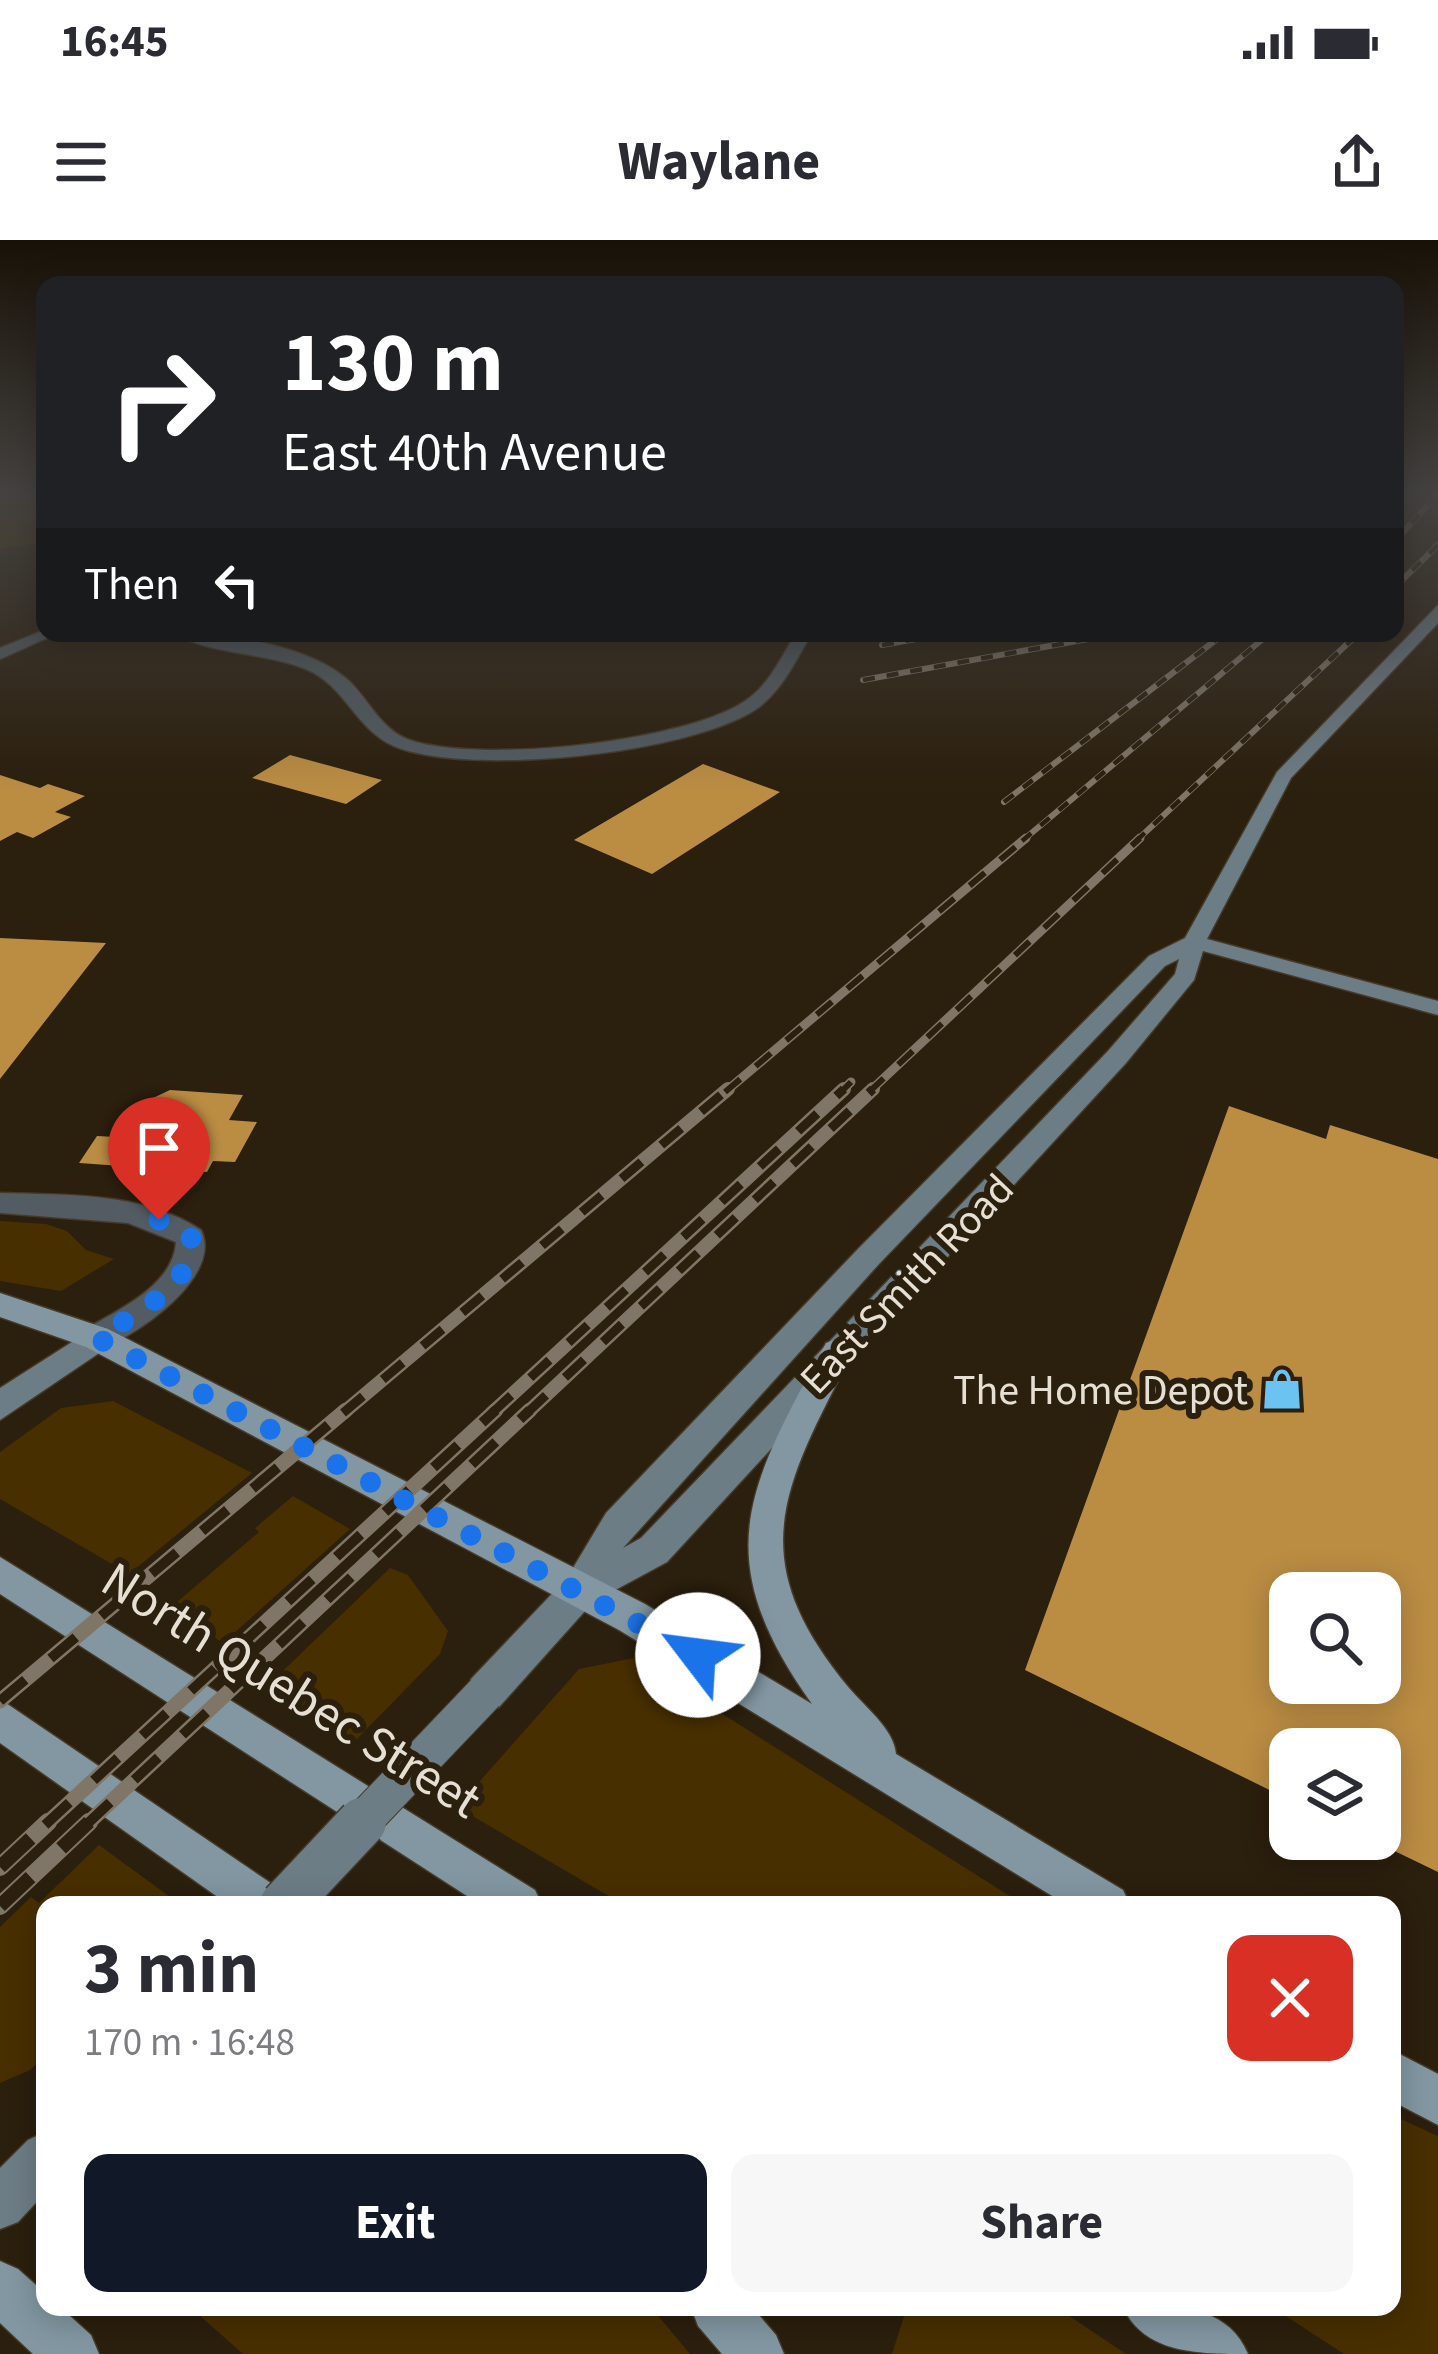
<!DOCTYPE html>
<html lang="en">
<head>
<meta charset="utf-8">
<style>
  :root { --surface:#fff; --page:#f7f7f7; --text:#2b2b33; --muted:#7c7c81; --accent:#111827 }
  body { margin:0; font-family:"Source Sans 3",sans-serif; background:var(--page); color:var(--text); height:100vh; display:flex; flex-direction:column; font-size:45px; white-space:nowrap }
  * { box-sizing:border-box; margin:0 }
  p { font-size:39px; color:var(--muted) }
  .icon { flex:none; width:66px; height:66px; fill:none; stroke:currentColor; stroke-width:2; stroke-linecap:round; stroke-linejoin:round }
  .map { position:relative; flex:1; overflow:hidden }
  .panel { position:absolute; left:36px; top:1656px; width:1365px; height:420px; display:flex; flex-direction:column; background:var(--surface); border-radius:24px; box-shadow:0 6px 30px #0003 }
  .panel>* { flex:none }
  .hud { position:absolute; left:36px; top:36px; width:1368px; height:366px; border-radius:24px; box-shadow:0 6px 30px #0003; background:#202124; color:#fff; overflow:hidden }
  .tools { position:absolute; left:1269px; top:1332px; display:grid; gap:24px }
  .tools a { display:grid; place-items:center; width:132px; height:132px; border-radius:24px; background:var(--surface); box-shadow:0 6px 30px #0003; font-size:60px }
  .pin { position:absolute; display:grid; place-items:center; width:102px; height:102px; color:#fff; margin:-123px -51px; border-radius:50% 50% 50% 0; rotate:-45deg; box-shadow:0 0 12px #0007 }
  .pin .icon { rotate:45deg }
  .me { position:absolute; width:132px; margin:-66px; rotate:300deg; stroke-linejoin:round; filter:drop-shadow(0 0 9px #0008) }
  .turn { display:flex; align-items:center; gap:42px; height:252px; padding:0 48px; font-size:54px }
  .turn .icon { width:156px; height:156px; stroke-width:2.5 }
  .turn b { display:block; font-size:84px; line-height:102px }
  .then { display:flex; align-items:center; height:114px; padding:0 48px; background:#0003; gap:24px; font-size:45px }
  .round { display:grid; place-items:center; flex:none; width:126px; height:126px; border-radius:24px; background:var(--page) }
  .summary { display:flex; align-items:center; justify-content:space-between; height:204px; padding:0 48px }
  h1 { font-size:72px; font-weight:700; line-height:90px }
  .action { display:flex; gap:24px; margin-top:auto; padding:24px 48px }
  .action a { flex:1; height:138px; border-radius:24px; background:var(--accent); color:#fff; font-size:48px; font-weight:700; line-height:138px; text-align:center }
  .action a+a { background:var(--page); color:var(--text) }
  .status { display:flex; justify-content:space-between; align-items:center; height:84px; padding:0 60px; background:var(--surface); direction:ltr }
  .status svg { height:33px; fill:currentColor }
  header { display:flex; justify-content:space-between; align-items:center; height:156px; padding:0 48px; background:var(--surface); font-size:54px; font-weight:700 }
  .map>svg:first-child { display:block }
  .green { fill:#482f00 }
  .building { fill:#bb8d43; fill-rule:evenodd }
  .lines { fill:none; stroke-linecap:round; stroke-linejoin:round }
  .street-casing { stroke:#453a29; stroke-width:3 }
  .secondary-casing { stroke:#453a29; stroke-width:3 }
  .primary-casing { stroke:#453a29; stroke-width:3 }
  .street { fill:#525c62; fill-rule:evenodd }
  .secondary { fill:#6d7d86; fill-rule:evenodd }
  .primary { fill:#8297a2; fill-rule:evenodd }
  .rail-far4-casing { stroke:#807667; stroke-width:6 }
  .rail-far3-casing { stroke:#807667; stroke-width:9 }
  .rail-far2-casing { stroke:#807667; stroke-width:14 }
  .rail-far1-casing { stroke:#807667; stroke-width:15 }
  .rail-casing { stroke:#807667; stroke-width:18 }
  .rail-far4 { stroke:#2b1f0d; stroke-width:4.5; stroke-dasharray:12; stroke-linecap:butt }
  .rail-far3 { stroke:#2b1f0d; stroke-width:6; stroke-dasharray:20; stroke-linecap:butt }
  .rail-far2 { stroke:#2b1f0d; stroke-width:9; stroke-dasharray:26; stroke-linecap:butt }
  .rail-far1 { stroke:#2b1f0d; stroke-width:10; stroke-dasharray:33; stroke-linecap:butt }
  .rail { stroke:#2b1f0d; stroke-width:14; stroke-dasharray:42; stroke-linecap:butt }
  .secondary-bridge-far1-casing { stroke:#453a29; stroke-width:40; stroke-linecap:butt }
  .secondary-bridge-casing { stroke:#453a29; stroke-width:51; stroke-linecap:butt }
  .secondary-bridge-far1 { stroke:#6d7d86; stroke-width:38 }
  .secondary-bridge { stroke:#6d7d86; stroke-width:48 }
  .route { stroke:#1a73e8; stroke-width:21; stroke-dasharray:0 37.8 }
  .labels { text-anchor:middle; stroke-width:12; stroke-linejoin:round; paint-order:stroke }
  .street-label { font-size:42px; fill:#e6dfd4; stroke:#2b1f0d }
  .poi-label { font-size:42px; fill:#e6dfd4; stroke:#2b1f0d; text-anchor:end }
  .near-street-label { font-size:51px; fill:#e6dfd4; stroke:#2b1f0d }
</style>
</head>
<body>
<div class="status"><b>16:45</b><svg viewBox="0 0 49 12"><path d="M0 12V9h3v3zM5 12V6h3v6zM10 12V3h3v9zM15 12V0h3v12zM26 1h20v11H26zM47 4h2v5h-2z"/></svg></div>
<header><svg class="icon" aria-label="menu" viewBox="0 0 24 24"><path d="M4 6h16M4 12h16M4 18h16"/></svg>Waylane<svg class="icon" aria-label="share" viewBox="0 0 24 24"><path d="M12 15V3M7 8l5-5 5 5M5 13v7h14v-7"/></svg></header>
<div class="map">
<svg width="1438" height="2114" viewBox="0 0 1438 2114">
  <rect width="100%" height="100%" fill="#2b1f0d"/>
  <path class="green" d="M0 254H45V302L0 309Z
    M0 981 46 984 67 991 86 1010 114 1019 61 1051 0 1041Z
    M113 1161 252 1233 129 1334 0 1259V1212L61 1168Z
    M293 1256 350 1289 223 1403 170 1368 259 1292 255 1288Z
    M390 1328 408 1335 448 1391 440 1414 352 1504 264 1449Z
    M634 1418 1024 1665H624L457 1567 579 1429Z
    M99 1605 181 1665H45V1816L30 1830 0 1843V1687L31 1657 39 1663Z
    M1392 1875 1438 1896V2114H1344L1272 2067H1392Z
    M190 2067H651L690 2114H243Z
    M907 2067H1056L1126 2114H892Z"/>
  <path class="building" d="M290 515 382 540 346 564 252 538Z
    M703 524 780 552 652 634 574 600Z
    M0 535 40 548 48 544 85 556 55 572 71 577 33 598 17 592 0 601Z
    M0 698 106 703 0 839Z
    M170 850 243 855 229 880 257 882 235 922 213 921 207 932 79 923 97 896 115 897 134 867Z
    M1229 866 1326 899 1330 885 1438 919V1632L1380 1604V1509H1290V1560L1025 1430ZM1290 1353H1380V1443H1290Z"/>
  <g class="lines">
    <g class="street-casing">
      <path id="street" d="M45 390 58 393 0 419V408Z
        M174 393C227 393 309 405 349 441 369 460 380 488 407 499 474 525 691 502 748 459 770 443 782 416 796 393H812C797 418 783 449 759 467 694 514 467 537 394 506 356 490 345 445 306 429 265 412 210 415 174 393Z
        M0 953C67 955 143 952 201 990 224 1037 134 1098 97 1110L86 1107 82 1098 86 1089C119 1069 173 1046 176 1002L128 983 0 973Z"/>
    </g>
    <g class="secondary-casing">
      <path id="secondary" d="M1438 365V383L1291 538 1207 699 1438 761V775L1203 711 1194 740 1126 823 667 1322 593 1362 499 1467 485 1472 471 1467 466 1453 471 1439 567 1338 606 1273 858 1009 1149 716 1185 698 1277 532ZM1179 719 1175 734 1108 811 641 1298 623 1308 878 1025 1165 726Z
        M97 1086 108 1089 112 1098 108 1107 0 1180V1148Z
        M45 1892V1953L18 1982 0 1989V1928L28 1900Z"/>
    </g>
    <g class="primary-casing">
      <path id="primary" d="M0 1053 108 1089 645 1364 812 1464C706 1316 748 1247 826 1103L837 1099 848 1103 853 1112C784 1246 740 1317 849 1448 865 1467 894 1489 896 1514L1123 1650 1130 1665H1067L619 1390 86 1107 0 1077Z
        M0 1317 535 1650 542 1665H481L0 1354Z
        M0 1459 281 1650 288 1665H229L0 1503Z
        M1392 1810 1438 1834V1885L1392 1861Z
        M0 2021 18 2029 45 2053V2067H60L91 2095 99 2114H33L0 2083Z
        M691 2067H752L776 2095 784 2114H722L698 2086Z
        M1123 2067C1171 2067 1226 2062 1248 2114 1200 2114 1144 2114 1123 2067Z"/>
    </g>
    <use href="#street" class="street"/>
    <use href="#secondary" class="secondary"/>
    <use href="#primary" class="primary"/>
    <g class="rail-far4-casing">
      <path id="rail-far4" d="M1395 260 1401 254
        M1395 301 1438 254
        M1395 347 1438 305
        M882 405 950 393
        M863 440 1121 393
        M1004 562 1225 393
        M1022 601 1270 393
        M1136 601 1359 393"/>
    </g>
    <g class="rail-far3-casing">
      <path id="rail-far3" d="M725 852 1026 598
        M841 852 851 842
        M869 852 1140 598"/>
    </g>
    <g class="rail-far2-casing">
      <path id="rail-far2" d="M343 1173 728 849
        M492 1173 844 849
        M527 1173 873 849"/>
    </g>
    <g class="rail-far1-casing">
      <path id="rail-far1" d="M0 1461 346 1170
        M45 1585 496 1170
        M86 1585 530 1170"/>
    </g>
    <g class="rail-casing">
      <path id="rail" d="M0 1627 48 1582
        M0 1666 89 1582"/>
    </g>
    <use href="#rail-far4" class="rail-far4"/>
    <use href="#rail-far3" class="rail-far3"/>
    <use href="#rail-far2" class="rail-far2"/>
    <use href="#rail-far1" class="rail-far1"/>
    <use href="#rail" class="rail"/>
    <g class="secondary-bridge-far1-casing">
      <path id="secondary-bridge-far1" d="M359 1585 485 1453"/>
    </g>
    <g class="secondary-bridge-casing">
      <path id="secondary-bridge" d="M284 1665 362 1582"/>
    </g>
    <use href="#secondary-bridge-far1" class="secondary-bridge-far1"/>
    <use href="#secondary-bridge" class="secondary-bridge"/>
  </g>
  <linearGradient id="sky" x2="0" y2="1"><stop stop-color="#181107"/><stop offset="0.46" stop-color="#444240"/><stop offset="1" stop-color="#444240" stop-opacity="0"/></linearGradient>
  <rect width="1438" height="550" fill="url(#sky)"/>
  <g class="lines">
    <path class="route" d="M159 980 178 986 191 998C196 1046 132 1075 97 1098L698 1415"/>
  </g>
  <defs>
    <g id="shop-bare" transform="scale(3.24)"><path d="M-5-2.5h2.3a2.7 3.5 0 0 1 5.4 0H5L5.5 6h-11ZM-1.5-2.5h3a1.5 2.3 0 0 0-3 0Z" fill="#6ac3f1" stroke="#2b1f0d" stroke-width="2.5" paint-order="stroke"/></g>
  </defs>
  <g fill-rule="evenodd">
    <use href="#shop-bare" x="1282" y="1149"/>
  </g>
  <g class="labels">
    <g class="street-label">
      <text transform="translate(906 1043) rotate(-46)" y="15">East Smith Road</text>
    </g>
    <g class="poi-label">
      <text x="1248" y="1164">The Home Depot</text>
    </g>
    <g class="near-street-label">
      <text transform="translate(292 1449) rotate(32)" y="18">North Quebec Street</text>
    </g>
  </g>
</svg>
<div class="tools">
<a><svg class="icon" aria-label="search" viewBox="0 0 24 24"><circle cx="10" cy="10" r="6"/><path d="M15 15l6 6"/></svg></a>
<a><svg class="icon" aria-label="layers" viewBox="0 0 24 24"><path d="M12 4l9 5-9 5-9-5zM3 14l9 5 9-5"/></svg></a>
</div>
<div class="pin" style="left:159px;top:980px;background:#d93025"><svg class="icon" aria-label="arrive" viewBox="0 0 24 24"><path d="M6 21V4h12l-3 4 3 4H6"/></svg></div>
<svg class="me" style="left:698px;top:1415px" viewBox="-20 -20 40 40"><circle r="19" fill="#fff"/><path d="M0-13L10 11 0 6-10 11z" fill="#1a73e8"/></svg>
<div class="hud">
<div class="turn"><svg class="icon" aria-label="right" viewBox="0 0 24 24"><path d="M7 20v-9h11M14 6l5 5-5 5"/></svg><div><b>130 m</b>East 40th Avenue</div></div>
<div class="then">Then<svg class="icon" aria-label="left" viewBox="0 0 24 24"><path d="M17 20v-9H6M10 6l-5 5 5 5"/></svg></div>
</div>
<section class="panel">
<div class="summary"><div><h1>3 min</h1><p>170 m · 16:48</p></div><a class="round" style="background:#d93025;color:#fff"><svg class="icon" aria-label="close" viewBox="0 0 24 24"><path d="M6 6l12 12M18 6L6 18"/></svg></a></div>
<div class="action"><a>Exit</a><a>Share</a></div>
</section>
</div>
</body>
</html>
